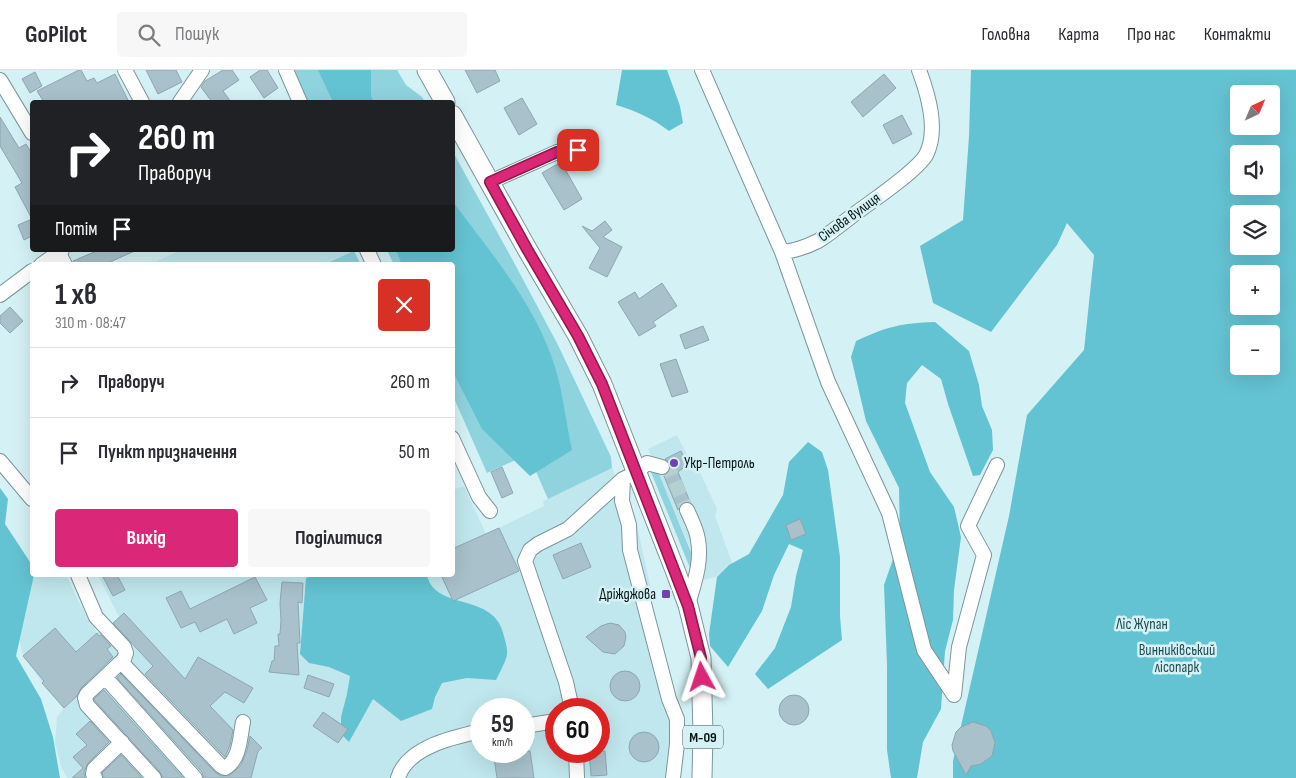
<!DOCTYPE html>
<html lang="uk">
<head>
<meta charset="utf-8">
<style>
  :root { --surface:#fff; --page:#f7f7f7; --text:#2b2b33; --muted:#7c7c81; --line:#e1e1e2; --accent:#db2777 }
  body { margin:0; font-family:"Sofia Sans Condensed",sans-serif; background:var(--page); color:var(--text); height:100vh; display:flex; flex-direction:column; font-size:19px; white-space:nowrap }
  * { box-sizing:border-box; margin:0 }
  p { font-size:16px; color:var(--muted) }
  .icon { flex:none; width:28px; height:28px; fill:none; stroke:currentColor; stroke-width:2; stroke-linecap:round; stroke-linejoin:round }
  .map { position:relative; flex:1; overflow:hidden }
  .panel { position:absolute; left:30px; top:192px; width:425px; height:315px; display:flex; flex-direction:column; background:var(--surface); border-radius:5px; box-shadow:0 5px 20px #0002 }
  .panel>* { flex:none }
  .top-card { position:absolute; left:30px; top:30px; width:425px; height:152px; border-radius:5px; box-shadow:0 5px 20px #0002; background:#202124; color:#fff; overflow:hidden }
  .needle { width:32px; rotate:44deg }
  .buttons { position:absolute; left:1230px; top:15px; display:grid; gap:10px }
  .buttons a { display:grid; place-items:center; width:50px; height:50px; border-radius:5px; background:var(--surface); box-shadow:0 5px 20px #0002; font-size:25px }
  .speed { position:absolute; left:470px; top:628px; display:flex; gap:10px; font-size:25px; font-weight:700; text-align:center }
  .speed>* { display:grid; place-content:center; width:65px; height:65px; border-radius:50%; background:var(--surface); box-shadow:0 5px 20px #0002; line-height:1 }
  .speed small { font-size:12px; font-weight:400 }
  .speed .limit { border:8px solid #d22; background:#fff; color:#111 }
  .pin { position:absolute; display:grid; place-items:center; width:42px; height:42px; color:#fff; margin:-21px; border-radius:10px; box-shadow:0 2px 8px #0006 }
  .me { position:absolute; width:55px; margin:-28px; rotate:355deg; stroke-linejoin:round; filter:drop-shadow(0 0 4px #0008) }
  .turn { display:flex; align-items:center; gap:18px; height:105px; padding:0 25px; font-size:22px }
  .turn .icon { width:65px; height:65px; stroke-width:2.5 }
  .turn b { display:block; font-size:35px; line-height:42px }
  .then { display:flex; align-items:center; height:48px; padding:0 25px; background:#0003; gap:10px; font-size:19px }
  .round { display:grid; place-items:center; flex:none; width:52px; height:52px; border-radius:5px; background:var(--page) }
  .headline { display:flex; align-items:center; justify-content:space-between; height:85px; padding:0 25px }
  h1 { font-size:30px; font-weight:700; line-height:38px }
  .action { display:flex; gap:10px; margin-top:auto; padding:10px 25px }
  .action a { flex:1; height:58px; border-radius:5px; background:var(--accent); color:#fff; font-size:20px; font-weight:700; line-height:58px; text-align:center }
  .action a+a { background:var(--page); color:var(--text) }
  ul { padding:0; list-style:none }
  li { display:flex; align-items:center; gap:15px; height:70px; padding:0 25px; border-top:1px solid var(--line) }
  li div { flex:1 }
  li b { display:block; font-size:19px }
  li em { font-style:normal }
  header { display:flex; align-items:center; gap:30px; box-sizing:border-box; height:70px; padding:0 25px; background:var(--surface); border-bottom:1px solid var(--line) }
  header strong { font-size:24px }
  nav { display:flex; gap:28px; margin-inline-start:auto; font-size:18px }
  .search { width:350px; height:45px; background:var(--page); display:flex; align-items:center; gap:12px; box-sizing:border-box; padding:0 18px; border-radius:5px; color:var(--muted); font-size:19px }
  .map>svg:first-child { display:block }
  .built { fill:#c0e7ed; fill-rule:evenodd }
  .green { fill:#8fd3de }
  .forest { fill:#64c3d2; fill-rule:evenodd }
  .building { fill:#a8c1cb; stroke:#8ea6b1 }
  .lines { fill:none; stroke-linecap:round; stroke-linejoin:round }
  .minor-tunnel { stroke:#b5d0d3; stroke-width:14; stroke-dasharray:14 7; stroke-linecap:butt }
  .minor-casing { stroke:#7c969b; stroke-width:16 }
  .major-casing { stroke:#7c969b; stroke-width:21 }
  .minor { stroke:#fff; stroke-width:14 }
  .major { stroke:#fff; stroke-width:19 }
  .route-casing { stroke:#8e194d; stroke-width:12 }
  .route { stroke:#db2777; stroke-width:9 }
  .poi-dot { fill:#713fb6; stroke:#d4f1f5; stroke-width:2 }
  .labels { text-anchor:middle; stroke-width:5; stroke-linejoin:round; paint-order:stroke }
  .shield { fill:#d4f1f5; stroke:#455557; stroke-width:1 }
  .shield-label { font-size:14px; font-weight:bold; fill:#081213 }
  .street-label { font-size:15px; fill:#081213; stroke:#d4f1f5 }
  .poi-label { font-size:15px; fill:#081213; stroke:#d4f1f5; text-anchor:start }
  .park-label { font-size:15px; fill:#1f4a51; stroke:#d4f1f5 }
</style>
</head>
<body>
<header>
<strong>GoPilot</strong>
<div class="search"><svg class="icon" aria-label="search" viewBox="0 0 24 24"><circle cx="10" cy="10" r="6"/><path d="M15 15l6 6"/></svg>Пошук</div>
<nav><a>Головна</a><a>Карта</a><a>Про нас</a><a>Контакти</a></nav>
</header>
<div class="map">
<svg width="1296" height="708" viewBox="0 0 1296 708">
  <rect width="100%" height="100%" fill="#d4f1f5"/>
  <path class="built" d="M181 180H354L361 195H149Z
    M677 365 691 393 697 396 717 439 715 446 735 501 704 510 648 379Z
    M612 398 637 456 653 528 636 534 673 663 668 708H67L61 697 55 673 57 647 64 638 42 613 32 597 23 586 14 547 32 505H66L81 536 97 563 113 553 119 547 98 505H452L453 420 464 416 486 464 544 436 543 431ZM481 639H524V681H481ZM556 639H599V681H556Z"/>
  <path class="green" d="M293 0H397L406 15 422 27 425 32H307Z
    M453 82 511 187 558 275 611 387 612 398 548 429 534 397 525 401 518 389 487 403 453 326 452 195H394L387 180H452Z
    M354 181 361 195H323Z
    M649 397 659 404 686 470 691 482 692 491 690 498Z"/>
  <path class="forest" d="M318 0H371V26L374 32H333Z
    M622 0H667L680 36 683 53 669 61C652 48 636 41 616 35Z
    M971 0H1296V708H953V691L1009 446 1027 345 1084 280 1094 185 1067 153 1057 175 991 262 933 233 920 176 963 150 969 66ZM1239 24H1271V56H1239ZM1239 84H1271V116H1239ZM1239 144H1271V176H1239ZM1239 204H1271V236H1239ZM1239 264H1271V296H1239Z
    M453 132C491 183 536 235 555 297 563 322 566 354 572 380L530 406 482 359 453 302 452 195H402L396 180H452Z
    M935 252 969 281 979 315 982 336 992 360 993 380 980 405 973 406 948 334 941 309 922 295 907 313 905 333 930 402 954 437 961 467 954 520 953 550 945 581 941 639 923 672 917 708H891L887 680V595L884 515 900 469 899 418 866 351 851 287 856 271C886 257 901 253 935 252Z
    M808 372 822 382 828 400 840 487V546L842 570 768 619 755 604 775 578 791 537 796 506 803 480 789 474 774 505 762 541 728 597 710 576 709 564 717 507 729 495 749 484 783 425 789 392Z
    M0 418 8 429 5 454 32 495V505H34L16 586 41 629 53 667 60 708H0Z
    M312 505H427C435 542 495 521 504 566 505 571 508 579 507 585 505 593 500 602 496 610L467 608 442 613 435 627 432 639 401 651 373 629 349 672 341 664V647L347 624 350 606 329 597 309 593 300 584 306 508Z"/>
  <path class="building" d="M79 0H81L87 11 94 8 97 13 115 4 129 32H44L37 21Z
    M146 0H176L182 12 158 24Z
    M223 0H232L239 10 223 21 231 32H212L201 17 205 11Z
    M260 0H267L278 18 264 28 250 7Z
    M465 0H495L500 11 477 23Z
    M35 2 42 16 30 23 22 9Z
    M884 4 896 18 863 47 851 32Z
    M522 28 537 54 519 65 504 38Z
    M902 45 912 64 893 74 883 55Z
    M0 47 19 78 26 74 32 84V166L24 170 18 155 32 149 15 117 22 113 0 76Z
    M561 92 582 129 564 140 542 103Z
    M605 151 612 160 603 167 622 177 607 207 589 198 600 178 582 156 592 161Z
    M99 180H137L103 195H74L73 191Z
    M662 213 677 236 653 252 656 256 639 266 618 232 635 222 639 229Z
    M10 237 23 251 10 263 0 253V246Z
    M703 256 709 270 685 279 680 265Z
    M676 289 688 322 672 327 660 294Z
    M681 381 687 395 678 402 690 432H683L678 440 664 406 668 403 671 399 670 394 665 389Z
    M502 397 513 423 502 428 491 402Z
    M800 449 806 464 791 470 786 455Z
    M499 458 519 501 453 531 441 505H452V479Z
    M581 473 591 497 563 509 553 485Z
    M102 505H117L125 520 113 526Z
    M255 507 267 530 250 538 257 553 234 564 227 549 200 562 195 552 181 558 166 528 181 521 190 539Z
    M282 512 303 513 302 533 298 532 300 573H297L299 605 269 602 272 591H274L275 576H279L278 564H280L281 551 280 533Z
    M124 543 185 609 198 587 253 618 244 633 225 622 210 636 233 660 230 675 225 687 145 604 153 596 113 553Z
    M610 553 619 555 625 562 626 567 624 576 615 584 603 582 586 567 601 556Z
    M55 558 76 582 97 563 99 566 101 565 111 576 107 579 113 587 81 618 77 626 64 638 42 613 44 611 23 586Z
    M610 616a15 15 0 1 1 30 0a15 15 0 1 1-30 0Z
    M121 604 215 702 221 706 230 705 241 695 247 680 250 666 262 678 258 681 251 708H204L202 702 117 608Z
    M308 605 334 614 329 627 304 618Z
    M104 620 183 708H163L160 702 95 631 94 629Z
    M779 640a15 15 0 1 1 30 0a15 15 0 1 1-30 0Z
    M323 642 348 659 338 673 313 656Z
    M90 651 109 672 88 693 84 702 85 708H72L83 698 73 687 87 675 76 664Z
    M973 652 986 656 991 661 995 673 992 686 981 694 971 696 966 705 953 681 952 675 956 662 961 657Z
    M629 677a15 15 0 1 1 30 0a15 15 0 1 1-30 0Z
    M493 681H530L534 708H497Z
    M589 681H605L607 705 591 706Z
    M121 685 142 708H104L102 703Z"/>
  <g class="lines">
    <path class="minor-tunnel" d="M662 397 670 401 687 440"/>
    <g class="minor-casing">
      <path id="minor" d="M125 0 142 32
        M286 0 300 32
        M702 0 782 182C795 181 806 177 818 171 830 164 841 154 852 146 869 133 916 102 926 85 939 60 928 24 919 0
        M0 10 32 63
        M180 32 202 0
        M490 112 557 82 578 80
        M367 180 374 195
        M782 182 828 312 889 443 924 580 954 625 959 577 984 485 968 456 997 395
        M59 183 65 195
        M41 195 62 180
        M0 225 32 201
        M452 368 479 427 490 441
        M0 391 32 429
        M623 409 622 431 629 455 630 480 669 629 677 649V674L673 708
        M687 440C691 449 697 460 698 470 702 493 694 513 688 535
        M78 505 96 547 124 577 126 583 124 589 87 624 85 628 87 635 154 708
        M121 592 221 696 225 698C240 690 240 667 243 652
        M105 607 195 708
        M572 639 566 612 525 491 530 480 538 474 568 459 623 409 636 403 647 393 662 397
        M524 656 556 651
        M576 681 577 708
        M95 708 93 704 94 699 122 672
        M398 708C407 677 454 667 481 661"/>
    </g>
    <g class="major-casing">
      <path id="major" d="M427 0 445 32
        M452 45 527 179 578 266 602 314 675 500 688 535 701 588 703 663 702 708"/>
    </g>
    <use href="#minor" class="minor"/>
    <use href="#major" class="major"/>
  </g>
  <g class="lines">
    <g class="route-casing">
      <path id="route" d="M578 80 557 82 490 112 527 179 578 266 602 314 688 536 701 588 702 607"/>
    </g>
    <use href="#route" class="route"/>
  </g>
  <g class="poi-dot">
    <circle cx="674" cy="393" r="5"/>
    <rect x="661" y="519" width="10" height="10" rx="2.5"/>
  </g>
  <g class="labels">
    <rect class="shield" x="683" y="655.5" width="40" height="23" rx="4"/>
    <g class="shield-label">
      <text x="703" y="672">М-09</text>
    </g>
    <g class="street-label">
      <text transform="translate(849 147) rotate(-36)" y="5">Січова вулиця</text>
    </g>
    <g class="poi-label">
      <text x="684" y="398">Укр-Петроль</text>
      <text x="656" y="529" text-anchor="end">Дріжджова</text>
    </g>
    <g class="park-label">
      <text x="1142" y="559">Ліс Жупан</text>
      <text x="1177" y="585">Винниківський<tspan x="1177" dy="17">лісопарк</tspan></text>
    </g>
  </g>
</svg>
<div class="buttons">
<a><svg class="needle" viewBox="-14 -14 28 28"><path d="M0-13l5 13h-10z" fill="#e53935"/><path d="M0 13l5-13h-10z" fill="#7c7c81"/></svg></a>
<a><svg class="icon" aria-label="sound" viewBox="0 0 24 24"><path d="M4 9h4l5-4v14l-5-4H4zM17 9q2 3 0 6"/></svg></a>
<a><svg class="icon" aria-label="layers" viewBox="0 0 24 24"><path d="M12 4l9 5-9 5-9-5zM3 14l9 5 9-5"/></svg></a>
<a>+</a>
<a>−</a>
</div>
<div class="speed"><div>59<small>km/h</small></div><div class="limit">60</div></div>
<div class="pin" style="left:578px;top:80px;background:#d93025"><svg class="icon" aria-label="arrive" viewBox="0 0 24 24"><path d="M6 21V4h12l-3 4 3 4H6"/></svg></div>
<svg class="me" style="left:702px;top:607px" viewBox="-20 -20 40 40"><path d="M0-17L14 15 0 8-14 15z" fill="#db2777" stroke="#fff" stroke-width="4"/></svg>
<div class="top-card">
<div class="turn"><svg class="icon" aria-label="right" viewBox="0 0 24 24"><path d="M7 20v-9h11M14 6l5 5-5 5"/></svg><div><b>260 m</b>Праворуч</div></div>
<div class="then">Потім<svg class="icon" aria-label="arrive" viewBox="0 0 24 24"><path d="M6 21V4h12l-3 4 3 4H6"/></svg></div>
</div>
<section class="panel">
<div class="headline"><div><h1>1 хв</h1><p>310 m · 08:47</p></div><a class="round" style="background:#d93025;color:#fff"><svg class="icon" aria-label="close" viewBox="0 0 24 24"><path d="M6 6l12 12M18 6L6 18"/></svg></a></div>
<ul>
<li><svg class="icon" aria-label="right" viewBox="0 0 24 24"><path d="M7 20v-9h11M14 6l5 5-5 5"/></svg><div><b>Праворуч</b></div><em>260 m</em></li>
<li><svg class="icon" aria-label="arrive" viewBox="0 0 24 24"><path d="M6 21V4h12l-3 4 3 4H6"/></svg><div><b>Пункт призначення</b></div><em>50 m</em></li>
</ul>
<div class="action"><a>Вихід</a><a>Поділитися</a></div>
</section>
</div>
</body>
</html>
